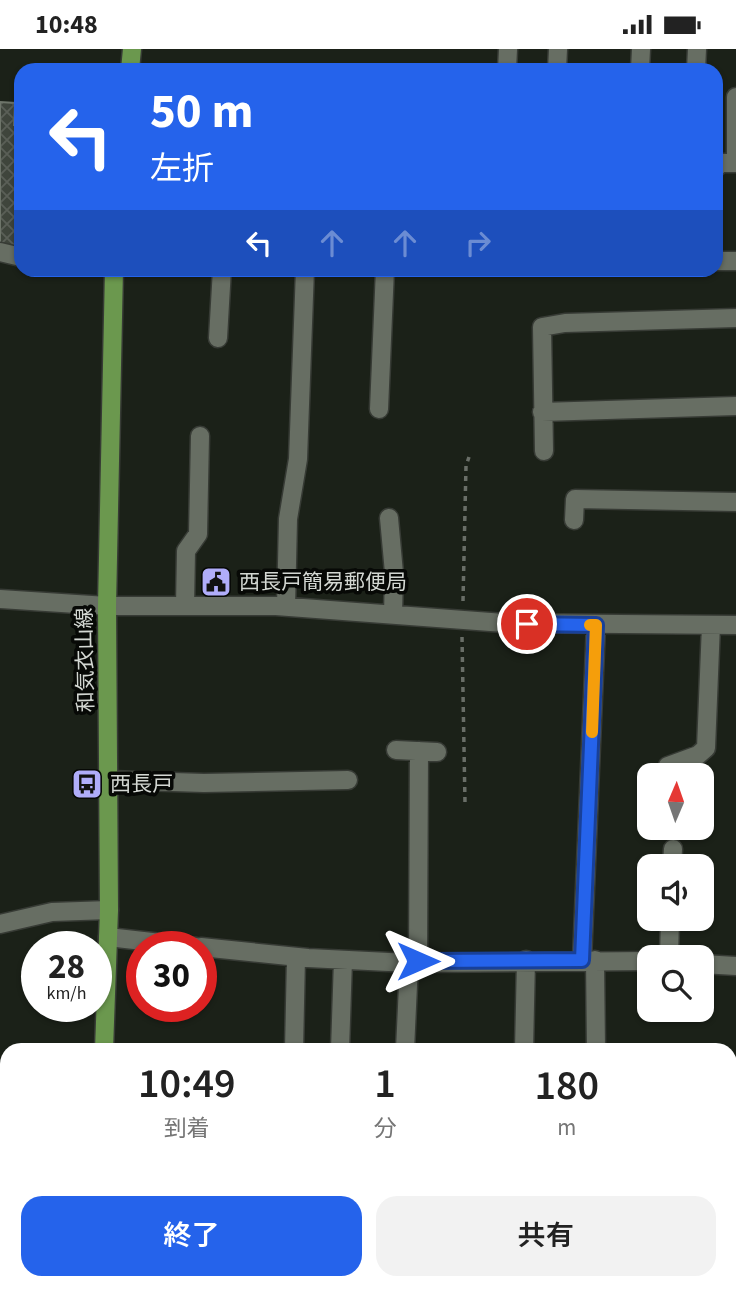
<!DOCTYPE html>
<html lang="ja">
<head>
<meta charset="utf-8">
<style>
  :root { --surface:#fff; --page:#f2f2f2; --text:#222; --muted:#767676; --accent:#2563eb }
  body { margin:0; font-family:"Source Sans 3","Noto Sans JP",sans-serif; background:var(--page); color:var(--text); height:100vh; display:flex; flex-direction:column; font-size:26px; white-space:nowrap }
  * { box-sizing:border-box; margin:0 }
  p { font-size:23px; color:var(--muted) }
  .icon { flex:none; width:38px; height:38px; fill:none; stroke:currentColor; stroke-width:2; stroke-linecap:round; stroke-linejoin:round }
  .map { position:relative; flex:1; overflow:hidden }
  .details { position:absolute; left:0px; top:994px; width:737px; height:247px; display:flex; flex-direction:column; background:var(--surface); border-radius:21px 21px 0 0; box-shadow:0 2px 5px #0004 }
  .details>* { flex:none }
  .top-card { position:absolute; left:14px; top:14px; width:709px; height:214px; border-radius:21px; box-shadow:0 2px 5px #0004; background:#2563eb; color:#fff; overflow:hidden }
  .needle { width:46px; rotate:2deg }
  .controls { position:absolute; left:637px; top:714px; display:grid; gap:14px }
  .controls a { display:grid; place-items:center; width:77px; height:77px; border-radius:14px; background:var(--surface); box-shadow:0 2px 5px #0004; font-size:35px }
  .speed { position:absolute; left:21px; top:882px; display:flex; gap:14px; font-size:35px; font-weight:700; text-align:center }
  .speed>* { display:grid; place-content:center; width:91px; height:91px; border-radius:50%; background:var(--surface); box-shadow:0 2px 5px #0004; line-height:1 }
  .speed small { font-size:18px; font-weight:400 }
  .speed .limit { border:10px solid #d22; background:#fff; color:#111 }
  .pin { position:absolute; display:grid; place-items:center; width:60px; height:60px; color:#fff; margin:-30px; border:4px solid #fff; border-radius:50%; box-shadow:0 2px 7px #0007 }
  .me { position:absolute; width:77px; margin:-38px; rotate:90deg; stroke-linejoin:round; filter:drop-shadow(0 0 5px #0008) }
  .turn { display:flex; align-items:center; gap:24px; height:147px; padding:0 21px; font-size:32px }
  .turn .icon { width:91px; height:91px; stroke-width:2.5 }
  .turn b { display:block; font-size:49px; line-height:60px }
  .lanes { display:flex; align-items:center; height:66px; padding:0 21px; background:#0003; justify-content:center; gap:35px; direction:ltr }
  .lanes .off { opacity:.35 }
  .eta { display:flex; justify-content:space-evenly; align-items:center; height:119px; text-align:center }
  .eta b { font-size:42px; font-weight:600; line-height:49px }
  .cta { display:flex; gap:14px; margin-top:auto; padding:14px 21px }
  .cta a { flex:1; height:80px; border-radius:21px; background:var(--accent); color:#fff; font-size:28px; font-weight:600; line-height:80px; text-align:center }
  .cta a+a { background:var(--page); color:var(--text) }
  .status { display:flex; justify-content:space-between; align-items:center; height:49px; padding:0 35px; background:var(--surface); direction:ltr }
  .status svg { height:19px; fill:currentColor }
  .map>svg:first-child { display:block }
  .building { fill:url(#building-cross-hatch); stroke:#6e756a; stroke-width:2 }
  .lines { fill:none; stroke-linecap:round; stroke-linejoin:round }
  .minor-casing { stroke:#373b35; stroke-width:21 }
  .major-casing { stroke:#373b35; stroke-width:21 }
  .path { stroke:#696e67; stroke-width:3.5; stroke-dasharray:5 5; stroke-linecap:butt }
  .minor { stroke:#676e63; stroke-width:18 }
  .major { stroke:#6b984e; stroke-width:18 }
  .route-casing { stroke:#184099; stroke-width:18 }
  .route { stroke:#2563eb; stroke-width:12 }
  .slow { stroke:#f59e0b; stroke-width:12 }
  .labels { text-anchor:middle; stroke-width:7; stroke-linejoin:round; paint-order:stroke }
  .poi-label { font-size:21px; fill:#d3d7d2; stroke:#070906; text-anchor:start }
  .street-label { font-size:21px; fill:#d3d7d2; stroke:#070906 }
</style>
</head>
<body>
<div class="status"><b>10:48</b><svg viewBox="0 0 49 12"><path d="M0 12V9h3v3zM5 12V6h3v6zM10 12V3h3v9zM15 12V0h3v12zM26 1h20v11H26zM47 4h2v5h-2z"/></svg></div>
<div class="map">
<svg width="736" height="1240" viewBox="0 0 736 1240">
  <defs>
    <pattern id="building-cross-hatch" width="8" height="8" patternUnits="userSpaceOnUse" patternTransform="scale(1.75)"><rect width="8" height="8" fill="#3f453c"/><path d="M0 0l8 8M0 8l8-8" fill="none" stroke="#5a5f57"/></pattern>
  </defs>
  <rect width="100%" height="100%" fill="#1b2118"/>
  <path class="building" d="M0 53 15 54 14 76H21V203L0 198Z"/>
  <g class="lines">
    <g class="minor-casing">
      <path id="minor" d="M507 21 508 0
        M557 21 558 0
        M640 21 641 0
        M696 21 697 0
        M736 114V48
        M716 119 720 114H736
        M0 203 21 208
        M716 212H736
        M218 289 222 220
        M379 360 385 220
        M542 363 736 357
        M544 402 542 278 565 274 736 269
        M389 469 394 524 393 566
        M574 471 575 450 736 453
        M0 550 107 557H276L504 574 736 576
        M185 557 186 502 198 485 200 387
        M286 558 288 470 298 410 305 220
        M396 701 437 703
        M668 726V717L698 706 706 699 711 576
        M109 731 204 734 348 731
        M672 817 673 800
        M0 875 52 863 109 861
        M108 888 196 898
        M201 898 308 909 409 914 649 912
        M669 908 670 870
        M582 911 596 576
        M595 911 596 1001
        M418 912 419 702
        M702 915 736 917
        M294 1001 296 908
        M340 1001 343 911
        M405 1001 409 914
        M524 1001 526 911
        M0 1062H7
        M0 1226H7
        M598 1234V1240
        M214 1240 252 1237 334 1240
        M521 1240V1234
        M671 1240V1234
        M718 1240V1234"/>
    </g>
    <g class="major-casing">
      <path id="major" d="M130 21 132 0
        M104 1001 109 861 107 557 114 220
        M94 1240 95 1234"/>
    </g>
    <path class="path" d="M463 552 466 417 469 408
      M462 588 465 754"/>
    <use href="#minor" class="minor"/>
    <use href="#major" class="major"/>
  </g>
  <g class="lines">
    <g class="route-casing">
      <path id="route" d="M418 912 582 911 596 576 527 575"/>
    </g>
    <use href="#route" class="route"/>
    <path class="slow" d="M590 576H596L592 683"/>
  </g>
  <defs>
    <g id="civic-square" transform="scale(1.575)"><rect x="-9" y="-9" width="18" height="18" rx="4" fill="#b0adfa" stroke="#070906"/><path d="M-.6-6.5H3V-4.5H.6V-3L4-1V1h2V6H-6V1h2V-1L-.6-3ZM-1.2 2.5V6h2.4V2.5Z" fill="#111"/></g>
    <g id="bus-square" transform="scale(1.575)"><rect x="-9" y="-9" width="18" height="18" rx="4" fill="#b0adfa" stroke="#070906"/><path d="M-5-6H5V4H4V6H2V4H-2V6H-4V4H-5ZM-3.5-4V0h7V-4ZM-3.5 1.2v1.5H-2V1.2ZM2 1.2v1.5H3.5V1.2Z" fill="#111"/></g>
  </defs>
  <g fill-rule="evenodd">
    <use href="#civic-square" x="216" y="533"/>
    <use href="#bus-square" x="87" y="735"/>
  </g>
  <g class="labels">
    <g class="poi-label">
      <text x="239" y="540">西長戸簡易郵便局</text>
      <text x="110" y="742">西長戸</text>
    </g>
    <g class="street-label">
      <text transform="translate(85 611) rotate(-91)" y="7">和気衣山線</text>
    </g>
  </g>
</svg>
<div class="controls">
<a><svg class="needle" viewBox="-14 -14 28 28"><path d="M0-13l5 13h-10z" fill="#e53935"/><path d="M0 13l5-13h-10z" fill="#767676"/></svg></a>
<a><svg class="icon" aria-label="sound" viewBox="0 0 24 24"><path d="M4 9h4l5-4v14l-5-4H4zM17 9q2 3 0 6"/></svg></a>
<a><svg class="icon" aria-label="search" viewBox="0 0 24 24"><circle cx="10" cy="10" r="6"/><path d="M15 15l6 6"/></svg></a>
</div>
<div class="speed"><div>28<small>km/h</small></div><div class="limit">30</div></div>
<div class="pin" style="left:527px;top:575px;background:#d93025"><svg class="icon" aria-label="arrive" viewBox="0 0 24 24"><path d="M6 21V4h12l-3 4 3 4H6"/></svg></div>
<svg class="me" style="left:418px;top:912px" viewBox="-20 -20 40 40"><path d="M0-17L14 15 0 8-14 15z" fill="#2563eb" stroke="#fff" stroke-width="4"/></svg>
<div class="top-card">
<div class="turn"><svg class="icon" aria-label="left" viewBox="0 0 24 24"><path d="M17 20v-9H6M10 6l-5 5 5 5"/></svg><div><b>50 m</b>左折</div></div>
<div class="lanes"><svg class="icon" aria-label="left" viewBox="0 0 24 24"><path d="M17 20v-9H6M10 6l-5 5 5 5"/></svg><svg class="icon off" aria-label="ahead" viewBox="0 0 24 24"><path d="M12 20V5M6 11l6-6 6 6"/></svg><svg class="icon off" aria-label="ahead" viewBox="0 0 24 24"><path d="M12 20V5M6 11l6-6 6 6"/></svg><svg class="icon off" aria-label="right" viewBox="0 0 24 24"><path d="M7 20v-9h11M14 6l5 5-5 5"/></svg></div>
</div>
<section class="details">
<div class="eta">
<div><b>10:49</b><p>到着</p></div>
<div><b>1</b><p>分</p></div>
<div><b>180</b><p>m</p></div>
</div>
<div class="cta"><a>終了</a><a>共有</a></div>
</section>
</div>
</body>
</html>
